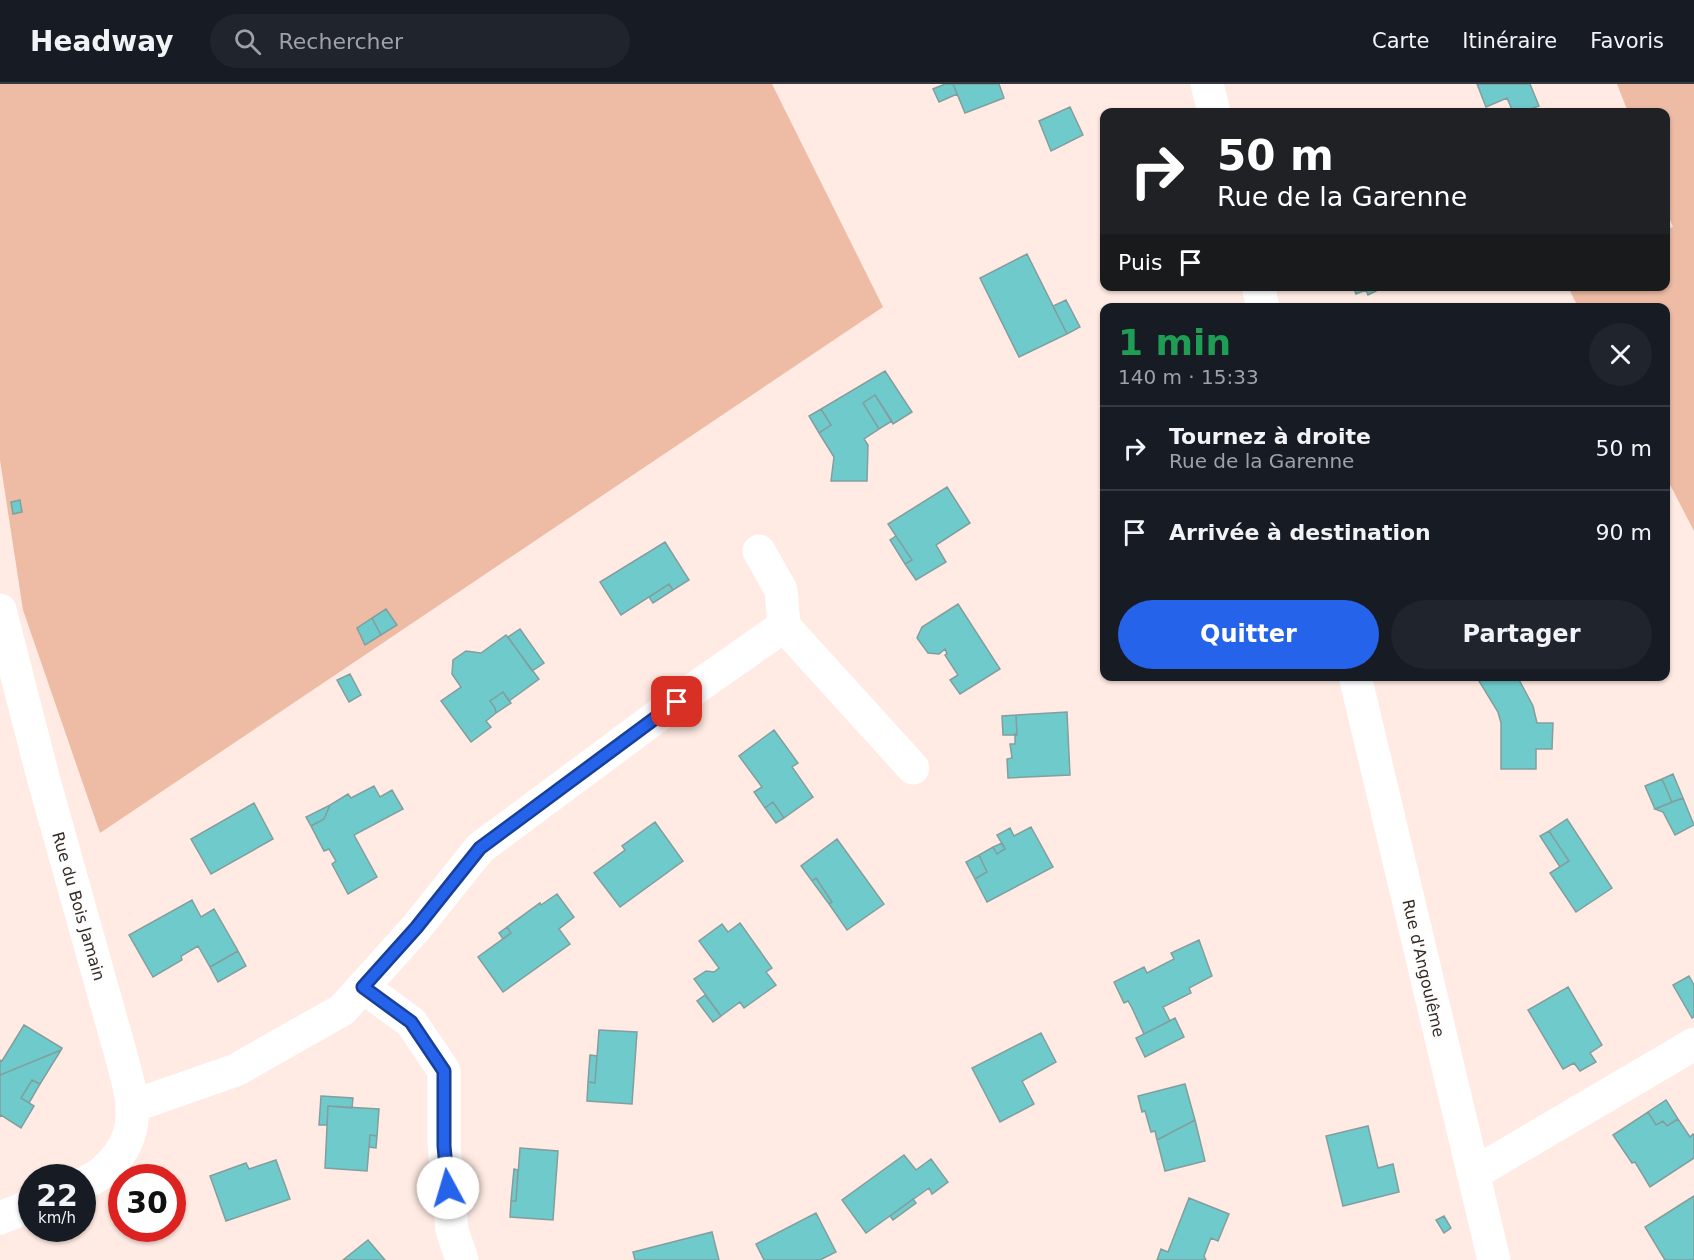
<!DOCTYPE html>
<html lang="fr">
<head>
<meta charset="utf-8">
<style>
  :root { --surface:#171b24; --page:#20242c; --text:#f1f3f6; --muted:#9ea1a6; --line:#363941; --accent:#2563eb }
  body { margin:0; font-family:"DejaVu Sans",sans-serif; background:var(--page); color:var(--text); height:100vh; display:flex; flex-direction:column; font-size:22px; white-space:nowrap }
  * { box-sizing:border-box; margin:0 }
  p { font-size:20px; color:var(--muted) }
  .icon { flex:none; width:33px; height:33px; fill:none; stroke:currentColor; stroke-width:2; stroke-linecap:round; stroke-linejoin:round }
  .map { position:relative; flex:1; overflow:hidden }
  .drawer { position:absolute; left:1100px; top:219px; width:570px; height:378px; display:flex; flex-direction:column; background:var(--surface); border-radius:12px; box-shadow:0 2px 4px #0004 }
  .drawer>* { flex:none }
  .guide { position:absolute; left:1100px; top:24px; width:570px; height:183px; border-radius:12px; box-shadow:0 2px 4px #0004; background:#202124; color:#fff; overflow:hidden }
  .speed { position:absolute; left:18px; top:1080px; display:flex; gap:12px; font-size:30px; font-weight:700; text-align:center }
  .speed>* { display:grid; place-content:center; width:78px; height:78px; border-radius:50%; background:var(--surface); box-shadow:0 2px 4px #0004; line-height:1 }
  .speed small { font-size:15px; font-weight:400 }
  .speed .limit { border:9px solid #d22; background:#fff; color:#111 }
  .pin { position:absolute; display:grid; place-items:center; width:51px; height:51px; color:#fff; margin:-26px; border-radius:12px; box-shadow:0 3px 9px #0006 }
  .me { position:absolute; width:66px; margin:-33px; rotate:354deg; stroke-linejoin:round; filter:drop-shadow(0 0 4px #0008) }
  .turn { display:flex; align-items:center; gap:21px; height:126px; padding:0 18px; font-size:27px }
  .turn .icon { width:78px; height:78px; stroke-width:2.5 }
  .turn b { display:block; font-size:42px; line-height:51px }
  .then { display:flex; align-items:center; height:57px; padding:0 18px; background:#0003; gap:12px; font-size:22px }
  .round { display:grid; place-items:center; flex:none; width:63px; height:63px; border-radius:32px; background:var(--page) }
  .overview { display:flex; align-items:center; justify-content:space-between; height:102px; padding:0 18px }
  h1 { font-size:36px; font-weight:800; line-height:45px; color:#1e9e55 }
  .primary-button { display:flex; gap:12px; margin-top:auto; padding:12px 18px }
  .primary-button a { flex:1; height:69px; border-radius:36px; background:var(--accent); color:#fff; font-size:24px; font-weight:800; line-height:69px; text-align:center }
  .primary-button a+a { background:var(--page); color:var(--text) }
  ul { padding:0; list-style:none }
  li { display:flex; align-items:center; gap:18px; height:84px; padding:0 18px; border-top:2px solid var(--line) }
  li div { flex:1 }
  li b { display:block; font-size:22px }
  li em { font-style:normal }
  header { display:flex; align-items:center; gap:36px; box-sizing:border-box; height:84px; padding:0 30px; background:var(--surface); border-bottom:2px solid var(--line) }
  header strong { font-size:28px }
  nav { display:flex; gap:33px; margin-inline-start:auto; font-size:21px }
  .search { width:420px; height:54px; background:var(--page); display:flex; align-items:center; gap:15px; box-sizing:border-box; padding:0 21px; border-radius:33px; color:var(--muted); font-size:22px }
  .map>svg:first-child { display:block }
  .green { fill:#eebba5 }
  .building { fill:#6ecacb; stroke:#829e9e; stroke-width:1.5 }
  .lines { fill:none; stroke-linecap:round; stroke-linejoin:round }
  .minor { stroke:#fff; stroke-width:33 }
  .route-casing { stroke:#184099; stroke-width:15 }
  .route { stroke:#2563eb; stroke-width:10 }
  .labels { text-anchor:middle; stroke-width:5; stroke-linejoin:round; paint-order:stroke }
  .street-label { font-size:16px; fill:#342b27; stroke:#fdfdfd }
</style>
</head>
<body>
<header>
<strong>Headway</strong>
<div class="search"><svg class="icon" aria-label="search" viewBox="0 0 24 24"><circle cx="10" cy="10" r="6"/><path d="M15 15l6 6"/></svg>Rechercher</div>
<nav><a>Carte</a><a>Itinéraire</a><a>Favoris</a></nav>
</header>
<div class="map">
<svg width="1694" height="1176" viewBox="0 0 1694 1176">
  <rect width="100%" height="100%" fill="#ffebe3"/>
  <path class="green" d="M0 0H772L883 223 100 749 23 526 0 376Z
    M1617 0H1694V447L1665 391V224L1578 223 1568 203 1665 202V146L1673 143 1665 123V28H1628Z"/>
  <path class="building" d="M945 0H953L957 10 939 18 933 5Z
    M953 0H999L1004 14 965 29Z
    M1477 0H1530L1539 22 1522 28H1513L1507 14 1486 23Z
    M1070 23 1083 51 1051 67 1039 37Z
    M1027 170 1067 250 1019 273 980 194Z
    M1353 202H1386L1368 211 1366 206 1356 210Z
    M1066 216 1080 243 1067 250 1053 222Z
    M885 287 912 328 893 340 875 311 863 319 879 345 864 355 868 361 867 397H831L834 373 819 349 831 341 821 325Z
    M875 311 892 337 879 345 863 319Z
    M821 325 831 341 819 349 809 332Z
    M947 403 970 439 936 461 946 478 916 496 905 480 912 476 888 440Z
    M20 416 22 428 13 430 11 418Z
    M896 452 912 476 905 480 890 456Z
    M665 458 689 496 673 506 669 500 621 531 600 498Z
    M669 500 673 506 653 519 649 513Z
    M958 520 1000 585 960 610 950 596 958 591 945 571 947 570 945 565 939 570 928 569 917 554 922 543Z
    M386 525 397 541 381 551 372 534Z
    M372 534 381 551 365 561 357 544Z
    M520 545 544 579 532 587 508 553Z
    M506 551 539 595 509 617 503 608 490 617 495 624 496 629 486 637 491 643 471 658 441 617 461 603 452 590 453 576 466 567 481 569Z
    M350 590 361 611 349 618 337 596Z
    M1476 592H1517L1533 622 1537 639H1553L1552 665H1536V685H1501V639L1498 628Z
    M503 608 511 619 496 629 495 624 490 617Z
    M1067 628 1070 691 1008 694 1007 675 1012 674 1010 660H1015V650L1017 651 1016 631Z
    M1016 631 1017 651H1003L1002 632Z
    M774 646 798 679 792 683 813 713 784 734 773 718 765 724 754 708 762 703 739 672Z
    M1673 690 1683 714 1672 718 1662 695Z
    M1662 695 1672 718 1655 725 1645 702Z
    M374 702 380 713 392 706 403 725 354 751 377 793 348 810 332 780 336 777 329 765 324 767 311 742 324 735 330 721 348 710 351 714Z
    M1683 714 1694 741 1675 751 1663 728 1655 725Z
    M773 718 784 734 776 739 765 724Z
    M254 719 273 755 211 790 191 755Z
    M330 721 324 735 311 742 306 733Z
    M1567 735 1612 804 1576 828 1550 789 1569 777 1549 747Z
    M655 738 683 777 620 823 594 789 625 766 622 762Z
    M1031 743 1053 783 987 818 975 795 987 788 979 771 993 763 997 770 1005 765 997 751 1010 744 1014 752Z
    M1549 747 1569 777 1560 783 1540 752Z
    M837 755 884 820 847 846 829 820 832 818 816 794 812 797 801 782Z
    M1002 759 1005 765 997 770 993 763Z
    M979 771 987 788 975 795 966 778Z
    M816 794 832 818 829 820 812 797Z
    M557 810 574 833 559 845 570 860 503 908 478 873 511 849 507 843 540 819 541 821Z
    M192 816 201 833 214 825 238 867 210 883 198 862 181 872 182 876 153 893 129 851Z
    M740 839 772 884 766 888 776 901 744 924 740 918 721 932 694 895 706 887 714 888 719 884 699 857 722 840 728 848Z
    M507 843 511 849 503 855 499 849Z
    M1199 856 1212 892 1189 904 1191 909 1163 923 1170 937 1144 950 1132 924 1128 917 1124 919 1114 898 1144 883 1147 889 1174 875 1171 869Z
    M238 867 246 882 218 898 210 883Z
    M1689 892 1694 901V933L1692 934 1673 901Z
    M1568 903 1602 961 1590 969 1596 978 1580 987 1574 979 1563 985 1528 926Z
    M705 911 721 932 713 938 697 917Z
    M1175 934 1184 953 1145 973 1136 954Z
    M24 941 62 964 61 966 0 991V976L2 977Z
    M599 946 637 948 632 1020 587 1017 588 998 595 999Z
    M1041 949 1056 978 1022 997 1034 1020 1000 1038 972 984Z
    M61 966 40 1000 32 996 21 1014 34 1022 21 1044 1 1031 0 1033V991Z
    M590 971 597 972 595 999 588 998Z
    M32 996 40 1000 29 1019 21 1014Z
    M1185 1000 1195 1036 1157 1056 1155 1047 1151 1048 1145 1027 1142 1028 1138 1012Z
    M321 1012 353 1014 352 1024 328 1022 327 1041H319Z
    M1666 1016 1678 1035 1667 1042 1663 1037 1656 1041 1648 1028Z
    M328 1022 379 1025 377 1052 370 1051 367 1087 325 1084Z
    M1648 1028 1656 1041 1663 1037 1667 1042 1678 1035 1690 1053 1693 1050 1694 1052V1074L1650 1103 1635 1078 1632 1079 1613 1051Z
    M1195 1036 1205 1077 1165 1087 1157 1056Z
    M1368 1042 1378 1084 1393 1080 1399 1108 1343 1122 1326 1052Z
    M370 1051 377 1052 376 1064 369 1063Z
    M520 1064 558 1067 553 1136 510 1133 511 1117H516Z
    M904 1071 916 1086 931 1075 948 1098 932 1110 929 1104 866 1149 842 1116Z
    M276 1076 290 1115 226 1137 210 1092 246 1079 249 1085Z
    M514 1085 518 1086 516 1117H511Z
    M1694 1112V1176H1665L1645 1143Z
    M1189 1114 1229 1130 1218 1157 1211 1154 1204 1172 1206 1176H1157L1161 1165 1168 1168Z
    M913 1115 916 1119 893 1136 890 1132Z
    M816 1129 836 1168 820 1176H764L756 1160Z
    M1444 1132 1451 1144 1444 1149 1436 1136Z
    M712 1148 719 1176H635L633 1168Z
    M368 1156 385 1176H343Z"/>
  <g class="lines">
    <path class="minor" d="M1207 0 1214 28
      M1258 202 1263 224
      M0 526 43 693 124 982C127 995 132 1009 132 1023 135 1057 113 1087 82 1100
      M784 542 913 684
      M1355 592 1494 1176
      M363 903 411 938 444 987V1061L452 1146 462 1176
      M133 1022 236 986 342 926 416 844 480 764 694 605 784 542 781 506 759 467
      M1473 1090 1694 960
      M0 1134 32 1121"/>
  </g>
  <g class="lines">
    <g class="route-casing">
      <path id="route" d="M448 1104 444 1062V987L411 938 363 903 416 844 480 764 677 618"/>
    </g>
    <use href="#route" class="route"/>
  </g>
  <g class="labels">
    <g class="street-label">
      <text transform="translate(79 822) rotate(74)" y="6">Rue du Bois Jamain</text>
      <text transform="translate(1424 884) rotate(77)" y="6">Rue d'Angoulême</text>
    </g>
  </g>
</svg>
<div class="speed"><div>22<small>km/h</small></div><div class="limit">30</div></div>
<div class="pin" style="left:677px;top:618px;background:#d93025"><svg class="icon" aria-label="arrive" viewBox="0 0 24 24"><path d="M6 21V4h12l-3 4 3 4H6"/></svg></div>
<svg class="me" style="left:448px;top:1104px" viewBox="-20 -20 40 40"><circle r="19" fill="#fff"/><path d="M0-13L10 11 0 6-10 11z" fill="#2563eb"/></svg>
<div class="guide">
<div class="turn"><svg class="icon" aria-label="right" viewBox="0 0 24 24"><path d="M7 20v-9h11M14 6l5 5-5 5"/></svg><div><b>50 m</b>Rue de la Garenne</div></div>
<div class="then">Puis<svg class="icon" aria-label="arrive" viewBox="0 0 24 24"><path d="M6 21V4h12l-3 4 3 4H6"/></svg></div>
</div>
<section class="drawer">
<div class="overview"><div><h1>1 min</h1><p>140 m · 15:33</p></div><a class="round"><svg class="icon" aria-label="close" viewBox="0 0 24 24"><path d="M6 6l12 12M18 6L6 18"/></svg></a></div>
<ul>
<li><svg class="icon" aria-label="right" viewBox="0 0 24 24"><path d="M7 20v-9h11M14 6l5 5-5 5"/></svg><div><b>Tournez à droite</b><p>Rue de la Garenne</p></div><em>50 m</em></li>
<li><svg class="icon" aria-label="arrive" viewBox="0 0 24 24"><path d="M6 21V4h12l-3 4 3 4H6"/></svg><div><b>Arrivée à destination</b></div><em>90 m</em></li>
</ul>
<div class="primary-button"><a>Quitter</a><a>Partager</a></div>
</section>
</div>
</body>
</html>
